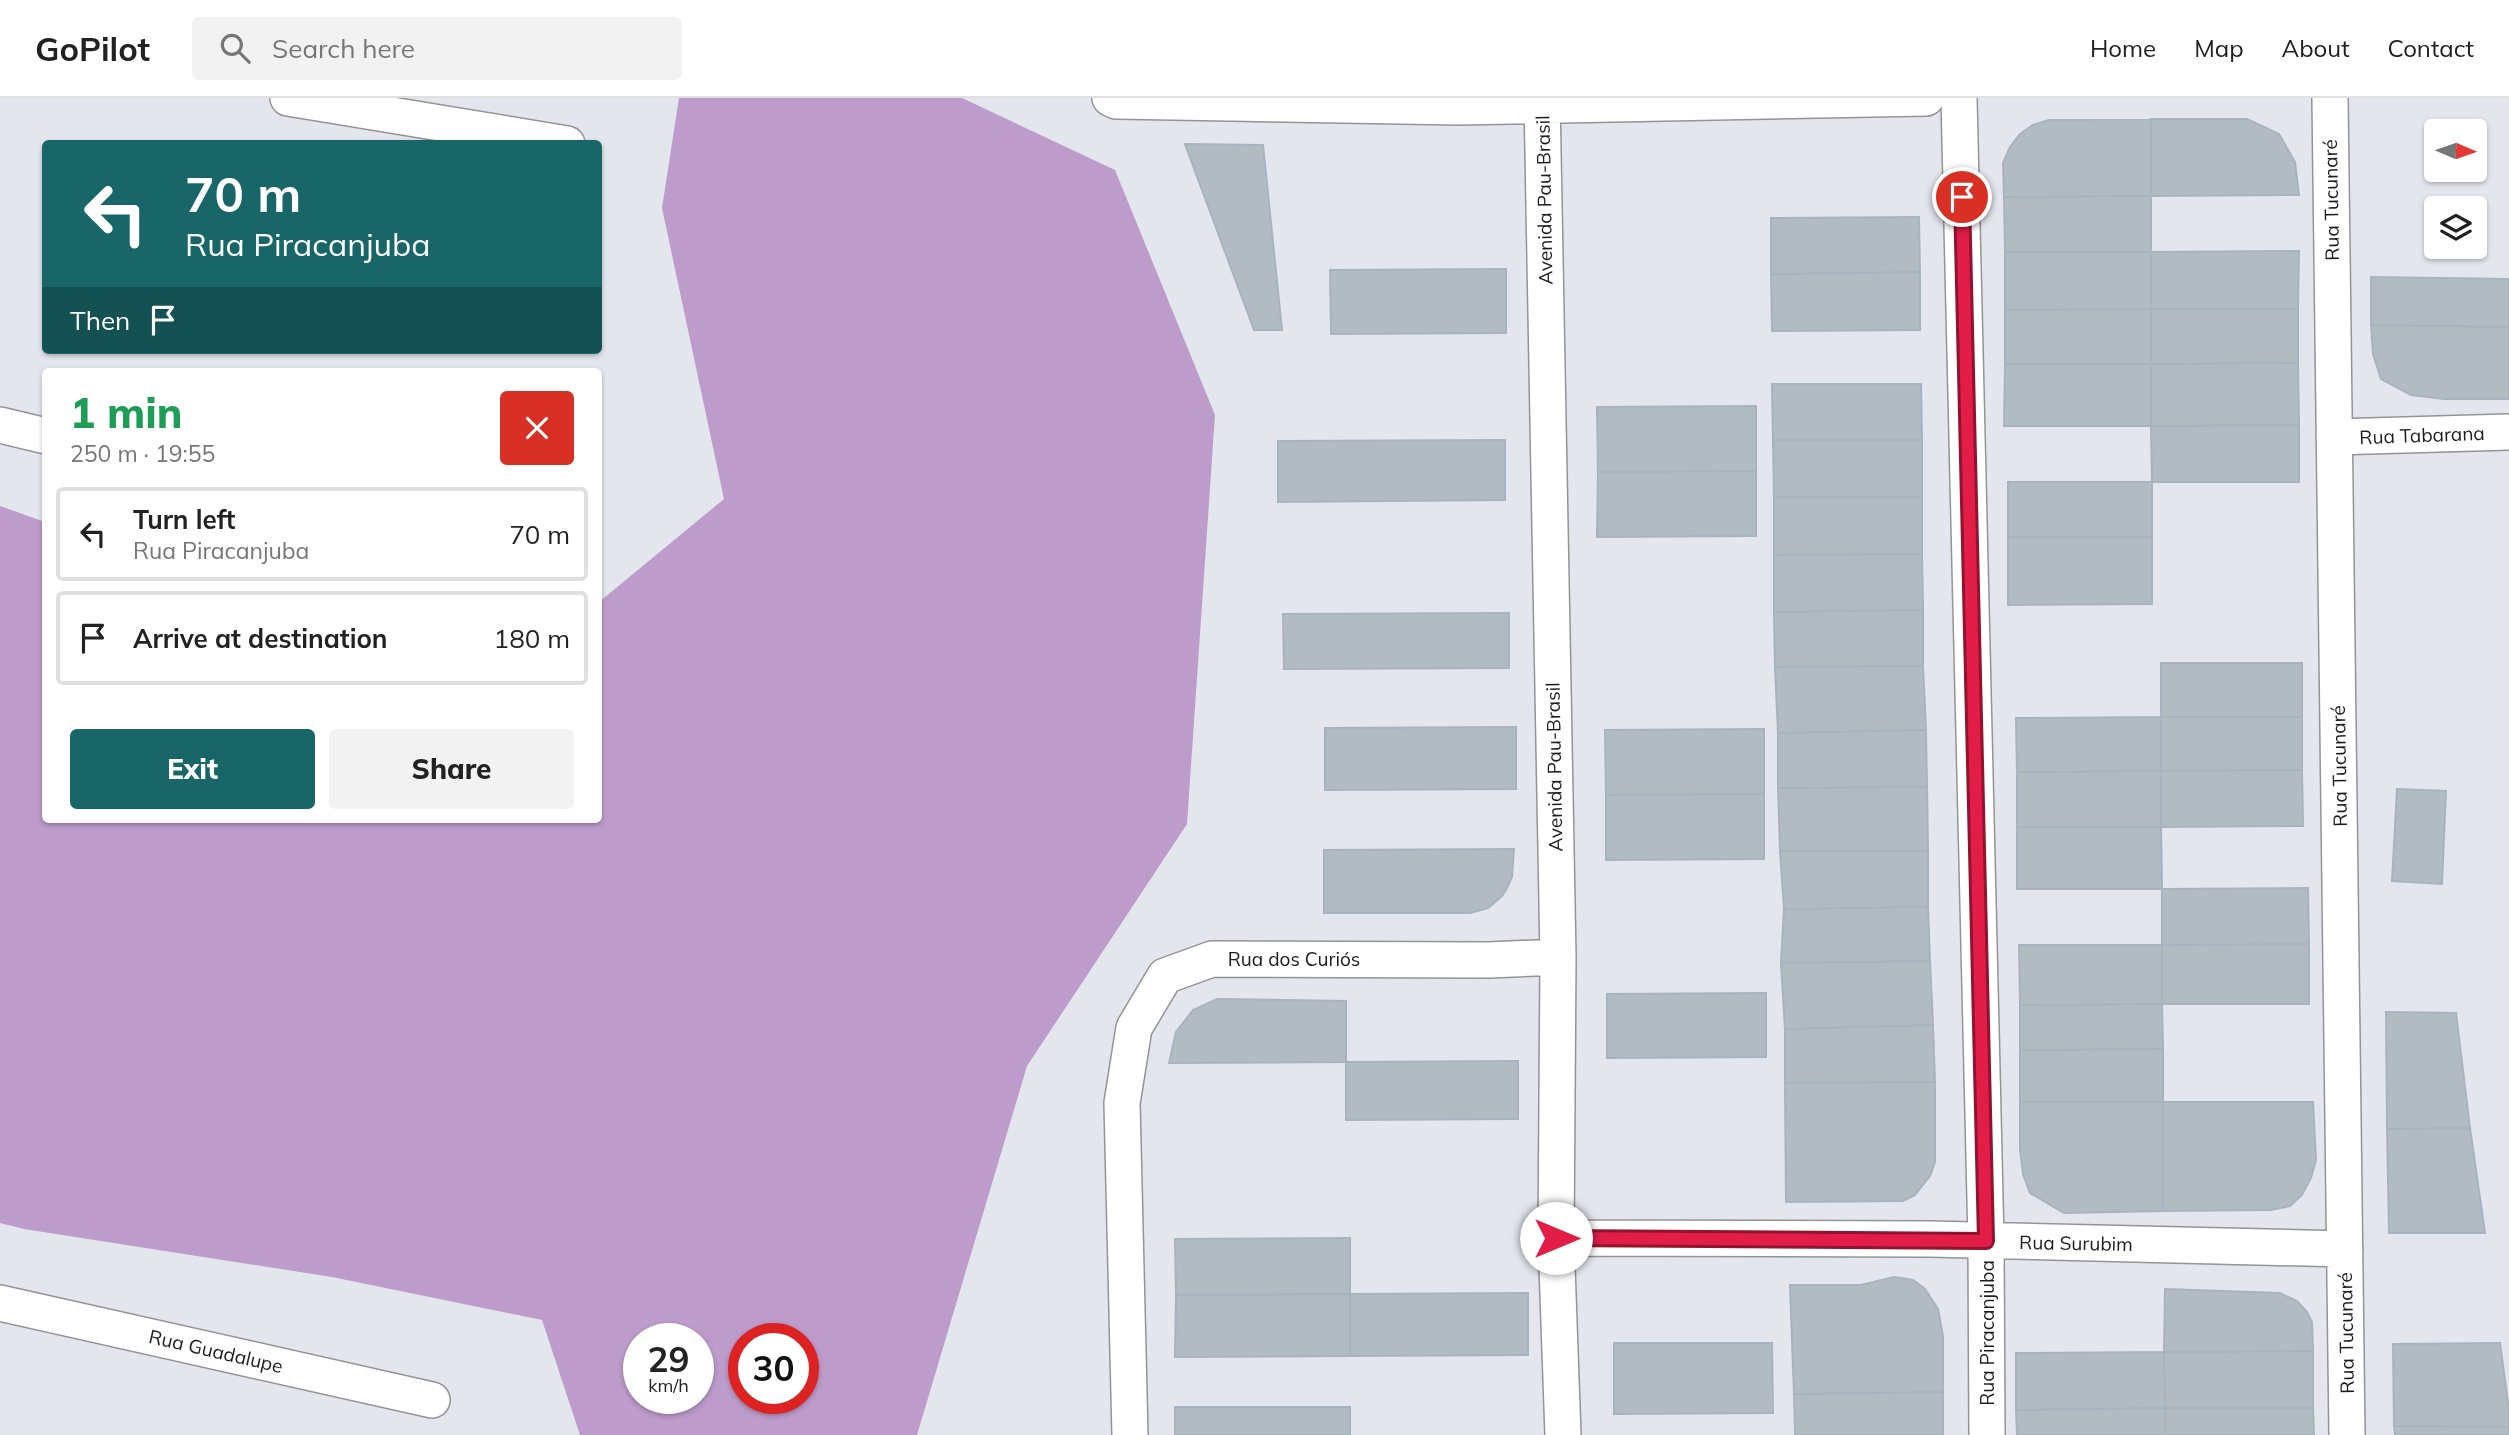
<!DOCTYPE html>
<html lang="en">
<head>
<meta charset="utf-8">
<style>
  :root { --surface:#fff; --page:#f2f2f2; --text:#222; --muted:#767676; --line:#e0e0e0; --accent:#196668 }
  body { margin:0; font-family:Mulish,sans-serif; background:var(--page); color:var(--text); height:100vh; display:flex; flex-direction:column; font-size:26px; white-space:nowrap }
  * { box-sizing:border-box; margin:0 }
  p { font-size:23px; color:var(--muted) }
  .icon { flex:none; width:38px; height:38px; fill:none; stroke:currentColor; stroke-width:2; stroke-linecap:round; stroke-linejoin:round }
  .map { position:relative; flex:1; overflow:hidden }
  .panel { position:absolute; left:42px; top:270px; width:560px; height:455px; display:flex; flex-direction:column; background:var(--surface); border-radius:7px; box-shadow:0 2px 5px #0004 }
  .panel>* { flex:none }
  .guide { position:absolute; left:42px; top:42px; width:560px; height:214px; border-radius:7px; box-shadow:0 2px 5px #0004; background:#196668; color:#fff; overflow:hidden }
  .needle { width:46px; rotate:92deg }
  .buttons { position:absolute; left:2424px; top:21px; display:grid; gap:14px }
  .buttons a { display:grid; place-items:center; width:63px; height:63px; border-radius:7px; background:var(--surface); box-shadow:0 2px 5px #0004; font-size:35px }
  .speed { position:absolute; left:623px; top:1225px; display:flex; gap:14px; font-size:35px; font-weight:700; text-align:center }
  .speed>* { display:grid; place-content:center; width:91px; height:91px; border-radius:50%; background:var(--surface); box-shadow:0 2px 5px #0004; line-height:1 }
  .speed small { font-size:18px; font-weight:400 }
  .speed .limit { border:10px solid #d22; background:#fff; color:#111 }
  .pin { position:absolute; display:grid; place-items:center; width:60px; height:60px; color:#fff; margin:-30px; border:4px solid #fff; border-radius:50%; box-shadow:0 2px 7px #0007 }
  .me { position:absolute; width:77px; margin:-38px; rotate:90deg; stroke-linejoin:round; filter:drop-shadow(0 0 5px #0008) }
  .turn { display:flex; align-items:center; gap:24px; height:147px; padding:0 28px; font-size:32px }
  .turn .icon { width:91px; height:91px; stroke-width:2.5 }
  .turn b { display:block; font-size:49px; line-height:60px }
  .then { display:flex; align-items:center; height:66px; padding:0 28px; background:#0003; gap:14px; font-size:26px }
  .round { display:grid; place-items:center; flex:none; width:74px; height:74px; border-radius:7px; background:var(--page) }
  .head { display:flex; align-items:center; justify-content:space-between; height:119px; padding:0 28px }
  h1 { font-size:42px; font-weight:800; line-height:52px; color:#1e9e55 }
  .button { display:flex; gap:14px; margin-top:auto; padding:14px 28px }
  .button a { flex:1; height:80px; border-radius:7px; background:var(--accent); color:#fff; font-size:28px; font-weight:800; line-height:80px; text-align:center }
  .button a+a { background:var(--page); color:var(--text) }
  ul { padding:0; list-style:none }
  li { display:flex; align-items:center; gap:21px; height:94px; margin:0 14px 10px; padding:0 14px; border:4px solid var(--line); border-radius:7px }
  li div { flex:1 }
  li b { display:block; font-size:26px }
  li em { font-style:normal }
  header { display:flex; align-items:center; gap:42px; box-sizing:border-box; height:98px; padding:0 35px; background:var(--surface); border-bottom:2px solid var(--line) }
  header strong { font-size:33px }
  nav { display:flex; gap:38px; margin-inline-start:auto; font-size:24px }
  .search { width:490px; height:63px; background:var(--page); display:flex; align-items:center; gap:18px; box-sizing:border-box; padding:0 24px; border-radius:7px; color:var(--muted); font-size:26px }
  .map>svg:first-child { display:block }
  .forest { fill:#bd9bca; fill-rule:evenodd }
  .building { fill:#b3bbc2; stroke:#a7b3be; stroke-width:2 }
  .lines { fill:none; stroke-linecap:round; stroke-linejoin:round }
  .street-casing { stroke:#949494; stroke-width:38 }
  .street { stroke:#fff; stroke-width:35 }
  .route-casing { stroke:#92132f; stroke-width:18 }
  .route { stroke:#e11d48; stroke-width:12 }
  .labels { text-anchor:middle; stroke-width:5; stroke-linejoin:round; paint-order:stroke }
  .street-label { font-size:19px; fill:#1d1d1d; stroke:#fff }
</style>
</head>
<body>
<header>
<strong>GoPilot</strong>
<div class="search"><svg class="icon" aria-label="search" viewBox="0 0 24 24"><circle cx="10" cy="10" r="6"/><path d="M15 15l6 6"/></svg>Search here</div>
<nav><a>Home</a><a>Map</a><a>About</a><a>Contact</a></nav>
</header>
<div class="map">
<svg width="2509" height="1337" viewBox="0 0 2509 1337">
  <rect width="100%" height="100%" fill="#e3e6ed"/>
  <path class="forest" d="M679 0H962L1115 72 1215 317 1187 726 1027 968 917 1337H580L542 1222 332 1179 24 1131 0 1125V408L45 424 46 721H598L599 504 724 401 662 110ZM639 1241H698V1300H639ZM744 1241H803V1300H744Z"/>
  <path class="building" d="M2151 21H2247L2279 36 2295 64 2299 97 2151 98Z
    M2151 21V98L2004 99 2003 65 2010 49 2020 36 2033 27 2049 22Z
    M1185 46 1263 47 1282 232H1254Z
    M2151 98V154H2005L2004 99Z
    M1919 119 1920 174 1771 176V120Z
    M2299 153 2298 211H2151V154Z
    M2005 154H2151V211L2005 212Z
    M1506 171V235L1331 236 1330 172Z
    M1920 174V232L1772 233 1771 176Z
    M2371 179 2509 181V229L2371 227Z
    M2151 211V266H2005V212Z
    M2151 211H2298V265L2151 266Z
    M2371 227 2509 229V301H2444L2411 297 2381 281 2373 256Z
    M2298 265 2299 327 2151 328V266Z
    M2005 266H2151V328H2004Z
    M1772 286H1921L1922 342H1773Z
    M1756 308V373L1598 374 1597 309Z
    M2299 327V384H2152L2151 328Z
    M1505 342V402L1278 404V343Z
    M1773 342H1922V399H1774Z
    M1756 373V438L1597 439 1598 374Z
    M2008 384H2152V439H2008Z
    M1774 399H1922V456L1774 457Z
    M2008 439H2152V506L2008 507Z
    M1922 456 1923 512 1774 514V457Z
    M1923 512V568L1775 569 1774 514Z
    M1509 515V570L1284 571 1283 516Z
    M2161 565H2302V619H2161Z
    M1923 568 1926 632 1778 635 1775 569Z
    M2161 619V673L2017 674 2016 620Z
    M2161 619H2302V672L2161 673Z
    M1516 629V691L1325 692V630Z
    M1764 631V696L1606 697 1605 632Z
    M1926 632 1927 689 1778 690V635Z
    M2302 672 2303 728 2161 729V673Z
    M2161 673V729H2017V674Z
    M1927 689 1928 753H1780L1778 690Z
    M2397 691 2446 693 2442 786 2392 783Z
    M1764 696V761L1606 762V697Z
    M2017 729H2161L2162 791H2017Z
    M1514 751 1512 779 1507 790 1502 798 1488 810 1470 815H1324V752Z
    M1780 753H1928V809L1784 811Z
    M2308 790 2309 846 2162 847V791Z
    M1928 809 1930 863 1781 865 1784 811Z
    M2309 846V906H2162V847Z
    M2019 847H2162V906L2020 907Z
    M1930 863 1933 927 1785 931 1781 865Z
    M1766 895V959L1607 960V896Z
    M1217 901 1346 903V964L1169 965 1176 934 1193 912Z
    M2162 906 2163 951 2020 952V907Z
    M2386 914 2456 915 2470 1030 2387 1031Z
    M1933 927 1935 984 1785 985V931Z
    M2163 951V1004H2020V952Z
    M1518 963V1021L1346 1022V964Z
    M1935 984V1064L1930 1078 1915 1097 1903 1103 1786 1104 1785 985Z
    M2020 1004H2163V1113L2064 1115 2030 1095 2023 1076 2020 1052Z
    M2163 1004H2313L2316 1062 2311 1080 2302 1097 2290 1108 2271 1112 2163 1113Z
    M2470 1030 2485 1135H2389L2387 1031Z
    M1350 1140V1196L1176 1197 1175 1141Z
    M1894 1179 1913 1182 1925 1191 1938 1211 1943 1238V1294L1794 1296 1790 1187H1861Z
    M2165 1191 2280 1195 2297 1203 2307 1214 2312 1224 2313 1253 2164 1254Z
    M1528 1195V1257L1350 1258V1196Z
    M1350 1196V1258L1175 1259 1176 1197Z
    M1614 1245H1772L1773 1315 1614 1316Z
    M2500 1245 2509 1312V1329L2394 1328 2393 1246Z
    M2313 1253V1310H2165L2164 1254Z
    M2164 1254 2165 1310 2016 1312V1255Z
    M1943 1294V1337H1795L1794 1296Z
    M1175 1309H1350V1337H1175Z
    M2165 1310H2313L2314 1337H2165Z
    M2165 1310V1337H2017L2016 1312Z
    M2394 1328 2509 1329V1337H2395Z"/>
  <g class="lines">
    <g class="street-casing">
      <path id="street" d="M288 0 567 46
        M1110 0 1116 3 1459 9 1926 0
        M1542 0 1558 859 1556 1140 1563 1337
        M1959 0 1986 1143 1987 1337
        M2330 0 2347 1337
        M0 327 46 338
        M2334 339 2509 334
        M1556 1140 1930 1141 2345 1151
        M0 1205 432 1302
        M1130 1337 1122 1005 1134 930 1165 878 1212 861 1489 862 1558 859"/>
    </g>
    <use href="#street" class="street"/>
  </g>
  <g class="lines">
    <g class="route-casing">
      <path id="route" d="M1556 1140 1986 1143 1962 99"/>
    </g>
    <use href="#route" class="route"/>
  </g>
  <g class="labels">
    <g class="street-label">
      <text transform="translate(1544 102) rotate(-91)" y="7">Avenida Pau-Brasil</text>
      <text transform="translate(2331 102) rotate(-91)" y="7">Rua Tucunaré</text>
      <text transform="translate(2422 337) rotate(-2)" y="7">Rua Tabarana</text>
      <text transform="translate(2339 668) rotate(-91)" y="7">Rua Tucunaré</text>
      <text transform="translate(1554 669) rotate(-91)" y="7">Avenida Pau-Brasil</text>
      <text x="1294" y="868">Rua dos Curiós</text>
      <text transform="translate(2076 1145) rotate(1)" y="7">Rua Surubim</text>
      <text transform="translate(1987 1235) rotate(-90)" y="7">Rua Piracanjuba</text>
      <text transform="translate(2346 1235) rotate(-91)" y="7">Rua Tucunaré</text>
      <text transform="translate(216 1253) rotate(13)" y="7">Rua Guadalupe</text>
    </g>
  </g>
</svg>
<div class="buttons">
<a><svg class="needle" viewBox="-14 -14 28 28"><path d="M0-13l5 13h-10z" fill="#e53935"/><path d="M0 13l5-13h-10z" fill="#767676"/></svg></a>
<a><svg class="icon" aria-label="layers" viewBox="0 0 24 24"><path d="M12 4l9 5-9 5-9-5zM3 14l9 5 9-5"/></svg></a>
</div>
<div class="speed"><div>29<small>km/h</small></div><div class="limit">30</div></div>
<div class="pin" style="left:1962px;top:99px;background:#d93025"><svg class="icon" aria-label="arrive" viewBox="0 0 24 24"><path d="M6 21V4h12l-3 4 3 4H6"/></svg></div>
<svg class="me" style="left:1556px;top:1140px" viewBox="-20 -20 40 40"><circle r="19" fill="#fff"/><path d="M0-13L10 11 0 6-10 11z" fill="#e11d48"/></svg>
<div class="guide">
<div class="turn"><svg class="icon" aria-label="left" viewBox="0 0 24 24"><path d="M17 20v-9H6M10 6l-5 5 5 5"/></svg><div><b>70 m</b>Rua Piracanjuba</div></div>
<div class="then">Then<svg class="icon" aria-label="arrive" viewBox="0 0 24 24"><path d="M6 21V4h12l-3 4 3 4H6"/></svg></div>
</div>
<section class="panel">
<div class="head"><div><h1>1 min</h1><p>250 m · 19:55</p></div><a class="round" style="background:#d93025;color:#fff"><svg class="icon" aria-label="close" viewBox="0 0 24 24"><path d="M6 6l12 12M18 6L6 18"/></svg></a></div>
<ul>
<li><svg class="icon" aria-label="left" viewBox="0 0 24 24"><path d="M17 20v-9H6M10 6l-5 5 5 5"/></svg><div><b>Turn left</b><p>Rua Piracanjuba</p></div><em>70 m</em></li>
<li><svg class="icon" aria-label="arrive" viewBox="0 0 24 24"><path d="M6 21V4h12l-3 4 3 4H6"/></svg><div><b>Arrive at destination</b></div><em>180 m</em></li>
</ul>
<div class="button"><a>Exit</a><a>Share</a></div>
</section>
</div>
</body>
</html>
